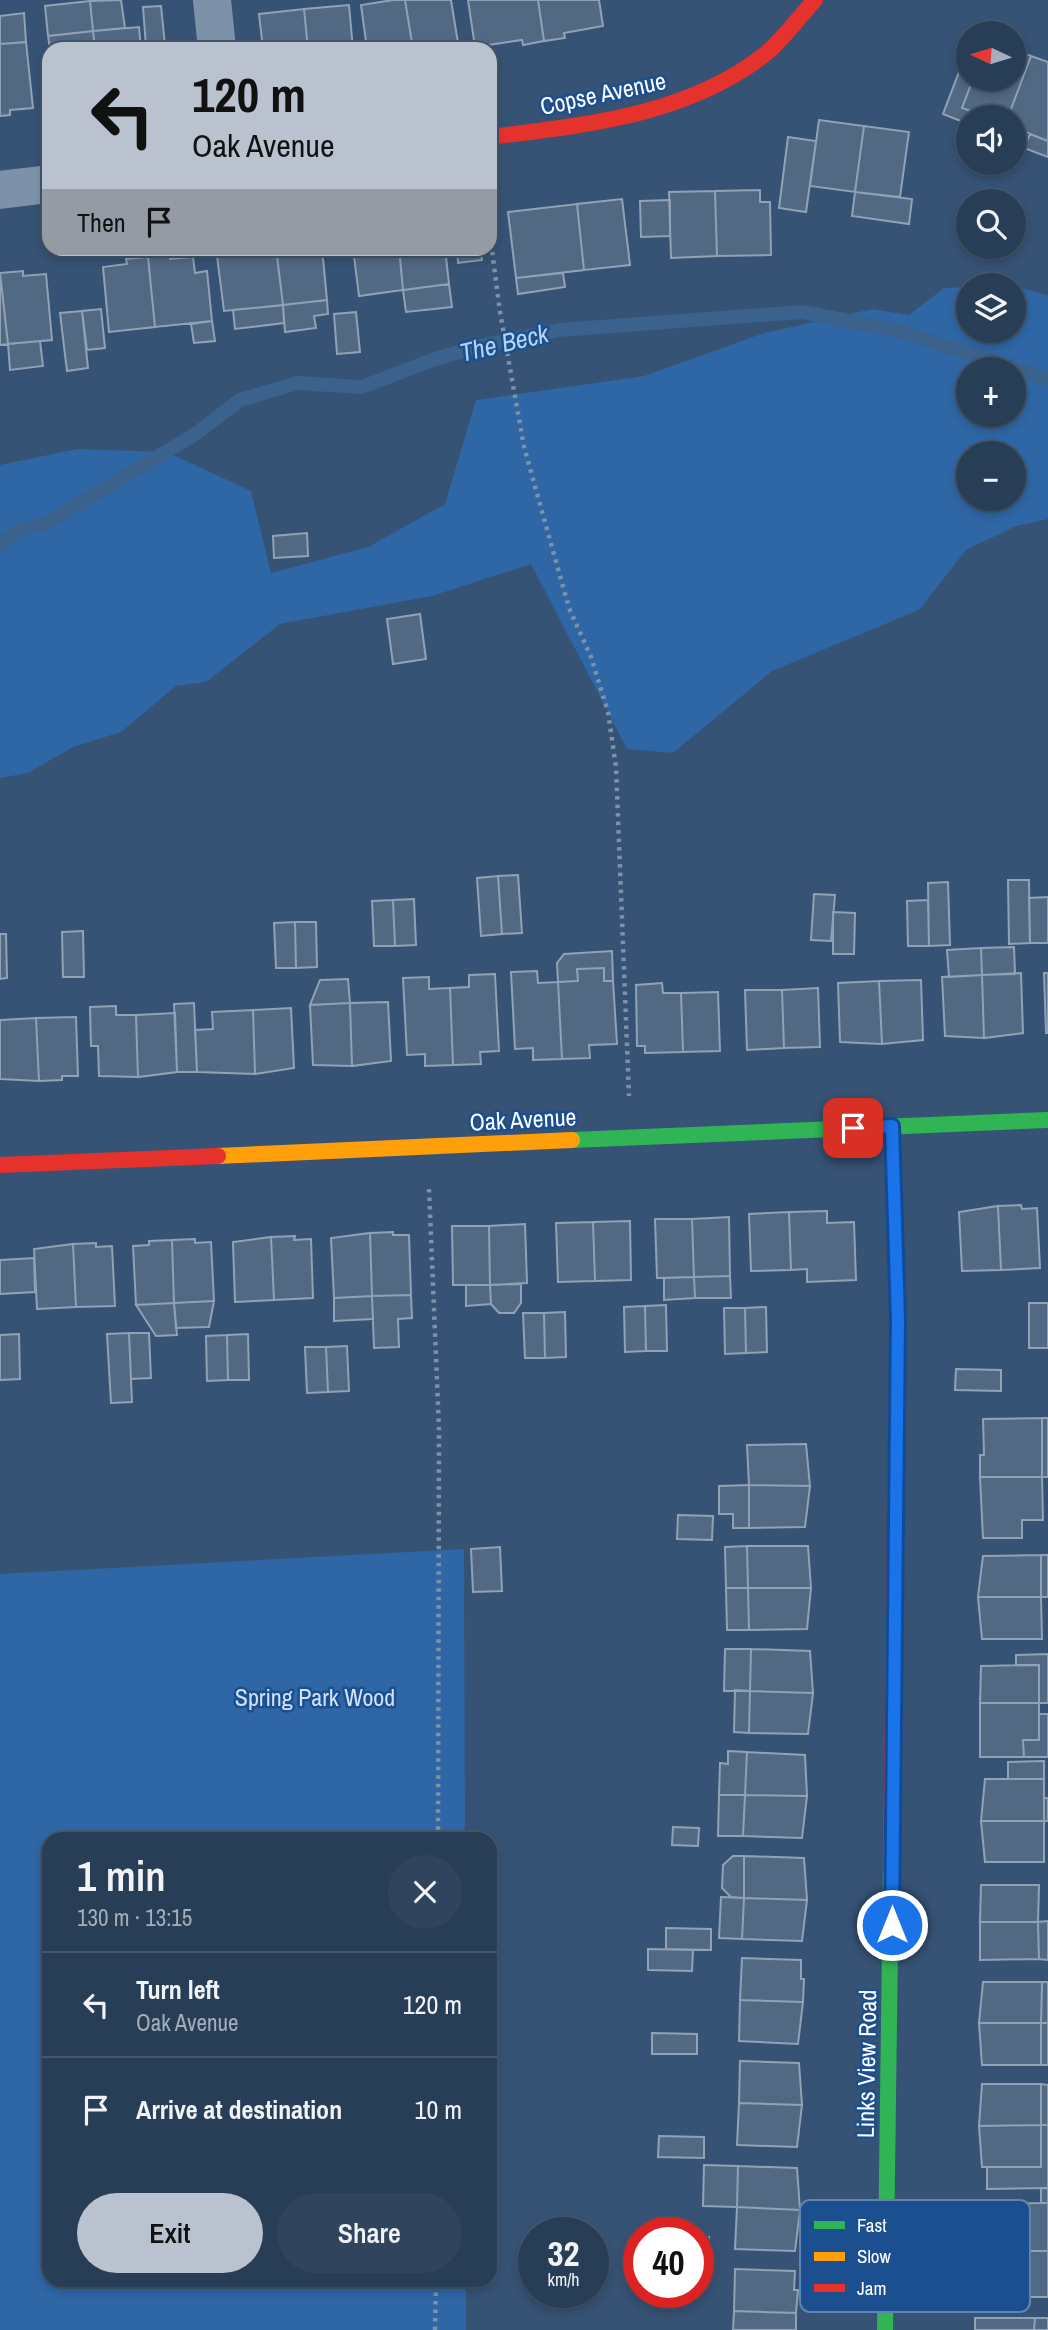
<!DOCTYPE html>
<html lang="en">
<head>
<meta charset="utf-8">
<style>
  :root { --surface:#283e57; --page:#30455d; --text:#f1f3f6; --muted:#a5aeba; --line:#44576d; --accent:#b9c2ce }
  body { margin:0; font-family:"Archivo Narrow",sans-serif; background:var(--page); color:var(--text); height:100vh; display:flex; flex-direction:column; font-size:26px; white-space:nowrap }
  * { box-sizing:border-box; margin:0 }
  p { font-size:23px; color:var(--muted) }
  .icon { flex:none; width:38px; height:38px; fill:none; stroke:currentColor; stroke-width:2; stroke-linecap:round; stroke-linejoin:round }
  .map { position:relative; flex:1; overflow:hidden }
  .panel { position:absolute; left:42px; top:1832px; width:455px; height:455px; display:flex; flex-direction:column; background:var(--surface); border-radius:21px; box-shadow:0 4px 10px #0003,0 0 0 2px var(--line) }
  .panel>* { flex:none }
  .hud { position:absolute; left:42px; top:42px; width:455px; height:214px; border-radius:21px; box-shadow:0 4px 10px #0003,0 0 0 2px var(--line); background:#b9c2ce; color:#111; overflow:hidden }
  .needle { width:46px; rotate:274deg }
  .fabs { position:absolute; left:956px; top:21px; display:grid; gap:14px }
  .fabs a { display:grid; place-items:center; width:70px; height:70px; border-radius:50%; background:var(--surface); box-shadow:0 4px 10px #0003,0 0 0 2px var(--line); font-size:35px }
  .speed { position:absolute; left:518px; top:2217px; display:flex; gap:14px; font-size:35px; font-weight:700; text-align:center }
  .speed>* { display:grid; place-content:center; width:91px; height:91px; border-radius:50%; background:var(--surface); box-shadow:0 4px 10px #0003,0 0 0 2px var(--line); line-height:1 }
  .speed small { font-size:18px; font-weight:400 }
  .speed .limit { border:10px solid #d22; background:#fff; color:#111 }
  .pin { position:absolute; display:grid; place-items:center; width:60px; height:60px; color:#fff; margin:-30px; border-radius:14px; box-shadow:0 4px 10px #0006 }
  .me { position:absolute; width:77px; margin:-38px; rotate:0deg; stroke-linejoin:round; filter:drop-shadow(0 0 5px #0008) }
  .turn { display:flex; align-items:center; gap:24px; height:147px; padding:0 35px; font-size:32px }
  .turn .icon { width:91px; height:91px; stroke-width:2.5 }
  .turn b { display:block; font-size:49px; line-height:60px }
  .then { display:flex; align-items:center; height:66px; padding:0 35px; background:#0003; gap:14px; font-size:26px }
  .round { display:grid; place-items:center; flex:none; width:74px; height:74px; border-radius:37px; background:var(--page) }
  .headline { display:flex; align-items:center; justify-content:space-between; height:119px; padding:0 35px }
  h1 { font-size:42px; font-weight:600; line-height:52px }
  .cta { display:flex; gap:14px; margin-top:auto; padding:14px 35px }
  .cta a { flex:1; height:80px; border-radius:42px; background:var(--accent); color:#111; font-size:28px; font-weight:600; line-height:80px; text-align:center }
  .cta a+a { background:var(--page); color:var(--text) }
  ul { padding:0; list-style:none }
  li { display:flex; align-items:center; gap:21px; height:105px; padding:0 35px; border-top:2px solid var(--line) }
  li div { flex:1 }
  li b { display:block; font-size:26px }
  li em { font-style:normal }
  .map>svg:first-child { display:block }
  .green { fill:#2f66a5; fill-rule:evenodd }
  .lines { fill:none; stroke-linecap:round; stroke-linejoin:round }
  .stream { stroke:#3b618d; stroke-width:14 }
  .building { fill:#526984; stroke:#92a2b6; stroke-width:2 }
  .path { stroke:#7d92a8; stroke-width:4.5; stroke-dasharray:3.5 5; stroke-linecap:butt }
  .street { stroke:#7d92a8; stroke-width:38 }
  .fast { stroke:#30b455; stroke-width:16 }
  .slow { stroke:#ff9f0a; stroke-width:16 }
  .jam { stroke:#e5322d; stroke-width:16 }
  .route-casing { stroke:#114b97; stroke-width:18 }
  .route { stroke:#1a73e8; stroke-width:12 }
  .labels { text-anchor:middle; stroke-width:5; stroke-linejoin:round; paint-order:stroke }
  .street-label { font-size:24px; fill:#fff; stroke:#1b4f8f }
  .park-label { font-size:24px; fill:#cfe3fa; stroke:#1b4f8f }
  .water-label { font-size:26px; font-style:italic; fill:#b5d3f5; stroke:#1b4f8f }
  .key { fill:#1b4f8f; stroke:#5f84b1; stroke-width:2 }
  .key-label { font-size:19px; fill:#fff }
</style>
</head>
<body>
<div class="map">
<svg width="1048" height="2330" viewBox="0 0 1048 2330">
  <rect width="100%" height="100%" fill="#365274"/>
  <path class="green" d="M1013 286 1048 295V519L1016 526 966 550 919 610 772 671 673 753 627 749 531 564 432 596 280 624 206 682 176 686 121 732 73 747 28 773 0 778V465L77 449 167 452 251 491 271 573 368 547 445 504 476 400 644 376 764 333 872 309 909 315 944 288 968 287V331H1013ZM968 369H1013V415H968ZM968 453H1013V499H968Z
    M464 1549 465 1839H49V2280H466V2330H0V1574Z"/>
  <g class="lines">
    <path class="stream" d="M0 545 19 530 45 524 194 435 240 400 297 383 362 387 432 360 479 346 559 330 802 312 896 330 1048 379"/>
  </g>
  <path class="building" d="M121 0 125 28 93 31 90 1Z
    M393 0H405L413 49H367L361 5Z
    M405 0H451L459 49H413Z
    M468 0H538L544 41 523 45 522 40 475 47Z
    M538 0H599L603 26 564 33 565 38 544 41Z
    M90 1 93 31 48 36 45 6Z
    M349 5 353 49H308L304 9Z
    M161 6 165 45 146 47 143 7Z
    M304 9 308 49H263L259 14Z
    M24 13 26 42 0 44V16Z
    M139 27 141 49H95L93 31Z
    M93 31 95 49H50L48 36Z
    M26 42 33 108 10 110V115L0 116V44Z
    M1013 49 1031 56 1008 117H988L962 108 973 79H1013Z
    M1031 56 1048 62V141L1013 127V117H1008Z
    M959 72 973 79 962 108 983 115 968 117V124L943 114Z
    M819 120 864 126 855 192 810 186Z
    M864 126 909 132 900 197 855 192Z
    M1030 134 1048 141V157L1024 148Z
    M788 137 816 141 806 212 779 208Z
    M760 190V202H770L771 255 717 256 715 191Z
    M715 191 717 256 671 258 669 192Z
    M855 192 912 199 909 224 852 216Z
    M622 199 630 265 584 270 577 204Z
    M670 200V236L641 237 640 201Z
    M577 204 584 270 516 278 508 212Z
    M216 248H276L283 305 224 311Z
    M276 248H322L327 300 283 305Z
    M353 248H399L403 290 359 296Z
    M399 248H445L449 284 403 290Z
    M457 248H480L482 260 458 263Z
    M170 254V259L193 257 195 273 207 271 212 321 155 327 148 257Z
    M148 257 155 327 109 332 103 267 127 264 126 259Z
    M23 271V276L46 274 52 340 8 344 0 273Z
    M0 273 8 344 0 345Z
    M563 273 565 287 518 294 516 278Z
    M449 284 452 307 406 312 403 290Z
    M327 300 328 314 314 316 316 328 285 332 283 305Z
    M283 305 284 323 235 329 233 310Z
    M101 309 105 348 87 350 82 311Z
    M82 311 88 368 67 371 60 313Z
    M356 312 360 352 337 354 334 314Z
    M212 321 215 341 194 343 191 324Z
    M40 341 43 366 10 370 8 344Z
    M307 533 308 556 274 558 273 536Z
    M420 614 426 659 393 664 387 619Z
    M518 875 522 933 502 934 498 876Z
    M498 876 502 934 481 936 477 878Z
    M1008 880H1029L1030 943 1009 944Z
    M948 882 950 945 929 946 928 883Z
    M814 894 835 895 831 941 811 940Z
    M1048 897V943H1030L1029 898Z
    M414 899 416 945 395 946 393 900Z
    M393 900 395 946H374L372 901Z
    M928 900 929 946H908L907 901Z
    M833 912 855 913 854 954H833Z
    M295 922 296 968H276L274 923Z
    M295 922H316L317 967 296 968Z
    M83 931 84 977H63L62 932Z
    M0 934H6L7 978 0 979Z
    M1014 947 1015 974 982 975 981 948Z
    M981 948 982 975 949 977 947 950Z
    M612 951 613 981H604V968L577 969 578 981 558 982 557 963 564 954Z
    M604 968V981H613L617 1044 589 1045 590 1058 562 1059 558 982 578 981 577 969Z
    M537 971 538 983 558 982 562 1059 533 1060V1048L515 1049 511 972Z
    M1021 973 1023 1033 984 1038 982 975Z
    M1044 973H1048V1033H1046Z
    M495 974 499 1051 480 1052 481 1064 453 1065 450 988 469 987V975Z
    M982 975 984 1038 945 1036 942 977Z
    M429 977V989L450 988 453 1065 425 1066V1054L407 1055 403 978Z
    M348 979 350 1003 310 1005 320 980Z
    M921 980 923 1040 882 1044 879 981Z
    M879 981 882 1044 840 1042 838 983Z
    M662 983 663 993H681L683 1052 645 1053V1046H637L636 985Z
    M818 988 820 1047 784 1048 782 990Z
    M745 990H782L784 1048 747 1050Z
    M718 992 720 1051 683 1052 681 993Z
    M388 1002 391 1061 352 1066 350 1003Z
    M194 1003 197 1072H177L174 1004Z
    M350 1003 352 1066 313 1065 310 1005Z
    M116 1006V1015H136L138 1077 99 1076 98 1046H91L90 1007Z
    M291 1008 294 1068 255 1074 253 1010Z
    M253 1010 255 1074 197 1072 195 1030 213 1029 212 1012Z
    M175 1013 177 1072 138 1077 136 1015Z
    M76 1017 78 1076H62V1080L39 1081 36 1018Z
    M36 1018 39 1081 0 1079V1020Z
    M1021 1205 1022 1209 1037 1208 1040 1268 1001 1270 998 1206Z
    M998 1206 1001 1270 962 1271 959 1212Z
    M827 1211V1223L854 1222 856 1280 807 1282V1269L791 1270 789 1212Z
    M789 1212 791 1270 751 1271 749 1214Z
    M729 1217 730 1276 694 1277 692 1219Z
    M655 1219H692L694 1277 657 1278Z
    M630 1221 631 1280 595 1281 593 1222Z
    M593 1222 595 1281 558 1282 556 1223Z
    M525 1224 527 1283 490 1285 489 1226Z
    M452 1226H489L490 1285H453Z
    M393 1232V1235H409L411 1295 372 1296 370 1233Z
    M370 1233 372 1296 334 1298 331 1238Z
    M295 1236 294 1240 311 1239 313 1298 274 1300 271 1237Z
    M271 1237 274 1300 235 1302 233 1242Z
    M195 1239V1243L211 1242 214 1301 174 1303 172 1240Z
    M172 1240 174 1303 136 1305 133 1246 149 1245V1241Z
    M96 1243V1247L112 1246 115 1306 76 1307 73 1244Z
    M73 1244 76 1307 37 1309 34 1249Z
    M34 1258 35 1292 0 1294V1260Z
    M730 1276 731 1298H695L694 1277Z
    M694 1277 695 1298 664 1300V1278Z
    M521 1284V1303L514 1313H499L491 1304 490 1285Z
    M466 1285H490L491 1304 466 1306Z
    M411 1295 412 1318 398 1319 399 1347 374 1348 372 1296Z
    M372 1296 373 1319 334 1321V1298Z
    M214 1301 209 1327 176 1328 174 1303Z
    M174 1303 177 1335 156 1336 136 1305Z
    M1029 1303H1048V1348H1029Z
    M666 1305 667 1351H646L645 1306Z
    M645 1306 646 1351 625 1352 624 1307Z
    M766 1307 767 1352 746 1353 745 1308Z
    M724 1308H745L746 1353 725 1354Z
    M565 1312 566 1357 545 1358 544 1313Z
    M523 1313H544L545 1358H525Z
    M129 1333 132 1402 111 1403 107 1334Z
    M129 1333H149L151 1378 131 1379Z
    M19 1334 20 1379 0 1380V1335Z
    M248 1334 249 1380H228L227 1335Z
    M227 1335 228 1380 207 1381 206 1336Z
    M347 1346 349 1391 328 1392 326 1347Z
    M305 1347H326L328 1392 307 1393Z
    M956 1369 1001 1370V1391L955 1390Z
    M1042 1418V1477H980V1455H984L983 1419Z
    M1042 1418H1048V1477H1042Z
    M806 1444 810 1486 749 1485 747 1445Z
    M980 1477H1042L1043 1520H1022V1538H983Z
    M749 1485 810 1486 805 1527 749 1528Z
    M749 1485V1528H733V1514H719V1486Z
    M678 1515 713 1516 712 1540 677 1539Z
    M747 1546H808L811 1588H748Z
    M747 1546 748 1588H726L725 1547Z
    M500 1547 502 1591 473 1592 471 1549Z
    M1041 1555V1597H978L983 1556Z
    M1041 1555H1048V1597H1041Z
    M726 1588H748L749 1630H727Z
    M748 1588H811L807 1629 749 1630Z
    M978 1597H1041L1042 1639H982Z
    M725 1649H751L750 1691H724Z
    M751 1649 810 1651 813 1693 750 1691Z
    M1048 1654V1703H1039V1665H1016V1655Z
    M1039 1665V1703H980L981 1666Z
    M735 1690 750 1691 749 1733 734 1732Z
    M750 1691 813 1693 808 1734 749 1733Z
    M980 1703H1039V1740H1023L1024 1757H980Z
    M1039 1714H1048V1757H1024L1023 1740H1039Z
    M728 1751 747 1752 745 1795H719L720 1763 728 1764Z
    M747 1752 805 1755 807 1796 745 1795Z
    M1044 1761V1779H1008V1762Z
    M985 1779H1044V1821H981Z
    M719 1795H745L743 1836H718Z
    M745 1795 807 1796 802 1838 743 1836Z
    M1044 1798H1048V1821H1044Z
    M981 1821H1044V1862H985Z
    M673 1827 699 1828 698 1846 672 1845Z
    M733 1856H744V1898L731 1897 722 1888 723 1865Z
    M744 1856 804 1858 807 1900 744 1898Z
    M981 1885H1039L1038 1922H980Z
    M721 1897 744 1898 742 1939 719 1938Z
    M744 1898 807 1900 802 1941 742 1939Z
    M1048 1921V1960L1039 1959 1038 1922Z
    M980 1922H1038L1039 1959 980 1960Z
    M666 1928 711 1929V1950L666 1949Z
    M648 1949 693 1950 692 1971 648 1970Z
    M742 1958 801 1960V1979H804L803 2002 740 2000Z
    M983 1982H1042L1041 2023H979Z
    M1042 1982H1048V2023H1041Z
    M740 2000 803 2002 798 2044 739 2041Z
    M979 2023H1041V2065H982Z
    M1041 2023H1048V2065H1041Z
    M652 2033 697 2034V2054H652Z
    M740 2061 799 2063 802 2105 739 2103Z
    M982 2084H1041V2125L979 2126Z
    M1041 2084 1048 2085V2125H1041Z
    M739 2103 802 2105 797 2147 737 2145Z
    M1041 2125V2167H982L979 2126Z
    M1041 2125H1048V2188L987 2189V2167H1041Z
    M659 2136 704 2137V2158L658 2157Z
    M704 2165 738 2166 737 2207 703 2206Z
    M738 2166 797 2168 800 2210 737 2207Z
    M1041 2188H1048V2203H1041Z
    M1041 2203H1048V2251H981L980 2222H993L992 2204Z
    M737 2207 800 2210 795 2251 735 2249Z
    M698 2237H709L708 2258H698Z
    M981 2251H1048V2297H993L992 2279H981Z
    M698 2258H708V2279H698Z
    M735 2269 795 2271 794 2290H798L796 2313 734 2311Z
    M734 2311 796 2313V2330H733Z
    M975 2318H1035L1034 2330H975Z
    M1035 2318H1048V2330H1034Z"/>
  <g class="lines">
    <path class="path" d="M490 235 500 312 524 447 569 608 591 657 608 712 616 767 629 1096
      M429 1189 439 1429 438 1839
      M435 2330 436 2280"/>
    <path class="street" d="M212 0 217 49
      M0 190 49 184"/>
    <path class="fast" d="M892 1126 898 1319 896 1456
      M572 1140 1048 1120
      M885 2330 891 1868"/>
    <path class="slow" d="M218 1156 572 1140"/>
    <path class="jam" d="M490 137C584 125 686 116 764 55 783 40 798 18 815 0
      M0 1165 218 1156
      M891 1868 896 1456"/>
  </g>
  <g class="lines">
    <g class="route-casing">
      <path id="route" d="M853 1128 892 1126 898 1319 892 1925"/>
    </g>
    <use href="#route" class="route"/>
  </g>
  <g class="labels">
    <g class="street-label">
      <text transform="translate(603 94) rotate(-12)" y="8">Copse Avenue</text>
      <text transform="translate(523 1120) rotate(-3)" y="8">Oak Avenue</text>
      <text transform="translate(867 2064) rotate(-89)" y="8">Links View Road</text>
    </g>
    <g class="park-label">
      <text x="315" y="1706">Spring Park Wood</text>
    </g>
    <g class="water-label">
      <text transform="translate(504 343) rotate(-13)" y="9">The Beck</text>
    </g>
  </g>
  <rect x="800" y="2200" width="230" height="112" rx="10" class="key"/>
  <rect x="814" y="2221" width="31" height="8" fill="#30b455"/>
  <rect x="814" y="2252" width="31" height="9" fill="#ff9f0a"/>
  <rect x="814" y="2284" width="31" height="8" fill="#e5322d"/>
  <g class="key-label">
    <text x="857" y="2232">Fast</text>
    <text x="857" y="2263">Slow</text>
    <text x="857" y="2295">Jam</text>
  </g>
</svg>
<div class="fabs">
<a><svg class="needle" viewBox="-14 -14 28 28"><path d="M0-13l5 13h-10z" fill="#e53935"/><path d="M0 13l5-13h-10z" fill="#a5aeba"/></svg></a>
<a><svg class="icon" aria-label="sound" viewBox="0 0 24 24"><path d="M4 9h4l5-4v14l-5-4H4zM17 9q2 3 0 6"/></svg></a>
<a><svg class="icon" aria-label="search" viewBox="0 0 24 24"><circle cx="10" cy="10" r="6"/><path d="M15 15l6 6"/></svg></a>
<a><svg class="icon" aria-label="layers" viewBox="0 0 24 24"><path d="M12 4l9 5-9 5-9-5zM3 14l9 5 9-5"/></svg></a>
<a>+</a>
<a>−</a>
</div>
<div class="speed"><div>32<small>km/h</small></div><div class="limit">40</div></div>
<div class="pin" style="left:853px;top:1128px;background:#d93025"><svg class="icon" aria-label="arrive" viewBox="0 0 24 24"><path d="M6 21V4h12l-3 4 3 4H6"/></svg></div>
<svg class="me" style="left:892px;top:1925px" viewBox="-20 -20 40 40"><circle r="17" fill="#1a73e8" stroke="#fff" stroke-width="3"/><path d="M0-11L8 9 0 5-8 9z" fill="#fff"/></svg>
<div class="hud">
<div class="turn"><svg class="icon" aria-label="left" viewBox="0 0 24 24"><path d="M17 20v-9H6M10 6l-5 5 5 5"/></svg><div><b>120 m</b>Oak Avenue</div></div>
<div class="then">Then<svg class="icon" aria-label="arrive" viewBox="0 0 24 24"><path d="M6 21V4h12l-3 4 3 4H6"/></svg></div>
</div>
<section class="panel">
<div class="headline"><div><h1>1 min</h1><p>130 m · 13:15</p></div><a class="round"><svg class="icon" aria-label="close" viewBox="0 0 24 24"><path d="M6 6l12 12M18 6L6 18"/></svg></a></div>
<ul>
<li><svg class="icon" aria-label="left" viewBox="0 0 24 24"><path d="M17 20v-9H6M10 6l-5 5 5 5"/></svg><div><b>Turn left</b><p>Oak Avenue</p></div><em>120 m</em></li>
<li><svg class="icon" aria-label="arrive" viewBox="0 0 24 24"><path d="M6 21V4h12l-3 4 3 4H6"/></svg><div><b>Arrive at destination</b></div><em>10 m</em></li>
</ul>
<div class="cta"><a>Exit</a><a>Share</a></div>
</section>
</div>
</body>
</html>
